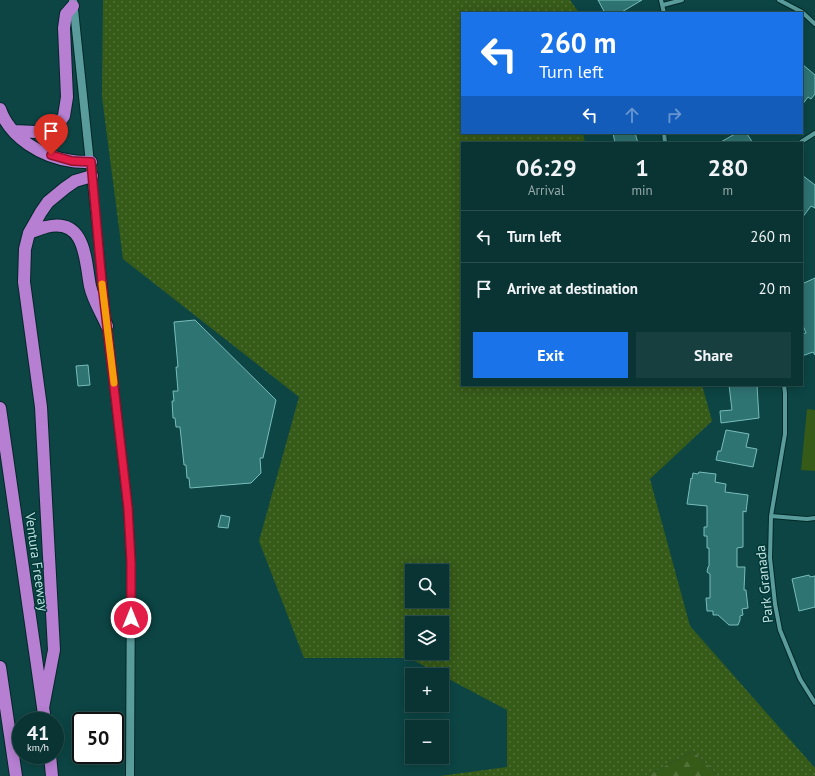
<!DOCTYPE html>
<html lang="en">
<head>
<meta charset="utf-8">
<style>
  :root { --surface:#093433; --page:#173f3f; --text:#f1f3f6; --muted:#99aaac; --line:#294f4e; --accent:#1a73e8 }
  body { margin:0; font-family:"PT Sans",sans-serif; background:var(--page); color:var(--text); height:100vh; display:flex; flex-direction:column; font-size:15px; white-space:nowrap }
  * { box-sizing:border-box; margin:0 }
  p { font-size:13px; color:var(--muted) }
  .icon { flex:none; width:22px; height:22px; fill:none; stroke:currentColor; stroke-width:2; stroke-linecap:round; stroke-linejoin:round }
  .map { position:relative; flex:1; overflow:hidden }
  .side { position:absolute; left:461px; top:142px; width:342px; height:244px; display:flex; flex-direction:column; background:var(--surface); border-radius:0px; box-shadow:0 2px 10px #0003,0 0 0 1px var(--line) }
  .side>* { flex:none }
  .guide { position:absolute; left:461px; top:12px; width:342px; height:122px; border-radius:0px; box-shadow:0 2px 10px #0003,0 0 0 1px var(--line); background:#1a73e8; color:#fff; overflow:hidden }
  .tools { position:absolute; left:405px; top:564px; display:grid; gap:8px }
  .tools a { display:grid; place-items:center; width:44px; height:44px; border-radius:0px; background:var(--surface); box-shadow:0 2px 10px #0003,0 0 0 1px var(--line); font-size:20px }
  .speed { position:absolute; left:12px; top:712px; display:flex; gap:8px; font-size:20px; font-weight:700; text-align:center }
  .speed>* { display:grid; place-content:center; width:52px; height:52px; border-radius:50%; background:var(--surface); box-shadow:0 2px 10px #0003,0 0 0 1px var(--line); line-height:1 }
  .speed small { font-size:10px; font-weight:400 }
  .speed .limit { border:2px solid #111; border-radius:6px; background:#fff; color:#111 }
  .pin { position:absolute; display:grid; place-items:center; width:34px; height:34px; color:#fff; margin:-41px -17px; border-radius:50% 50% 50% 0; rotate:-45deg; box-shadow:0 0 4px #0007 }
  .pin .icon { rotate:45deg }
  .me { position:absolute; width:44px; margin:-22px; rotate:0deg; stroke-linejoin:round; filter:drop-shadow(0 0 3px #0008) }
  .turn { display:flex; align-items:center; gap:14px; height:84px; padding:0 12px; font-size:18px }
  .turn .icon { width:52px; height:52px; stroke-width:2.5 }
  .turn b { display:block; font-size:28px; line-height:34px }
  .lanes { display:flex; align-items:center; height:38px; padding:0 12px; background:#0003; justify-content:center; gap:20px; direction:ltr }
  .lanes .off { opacity:.35 }
  .eta { display:flex; justify-content:space-evenly; align-items:center; height:68px; text-align:center }
  .eta b { font-size:24px; font-weight:700; line-height:28px }
  .action { display:flex; gap:8px; margin-top:auto; padding:8px 12px }
  .action a { flex:1; height:46px; border-radius:0px; background:var(--accent); color:#fff; font-size:16px; font-weight:700; line-height:46px; text-align:center }
  .action a+a { background:var(--page); color:var(--text) }
  ul { padding:0; list-style:none }
  li { display:flex; align-items:center; gap:12px; height:52px; padding:0 12px; border-top:1px solid var(--line) }
  li div { flex:1 }
  li b { display:block; font-size:15px }
  li em { font-style:normal }
  .map>svg:first-child { display:block }
  .grass { fill:url(#grass-dots); fill-rule:evenodd }
  .forest { fill:url(#forest-firs) }
  .pitch { fill:#365a18 }
  .building { fill:#2e7473; stroke:#78bdbb }
  .lines { fill:none; stroke-linecap:round; stroke-linejoin:round }
  .minor-casing { stroke:#022928; stroke-width:6 }
  .secondary-casing { stroke:#022928; stroke-width:10 }
  .motorway-casing { stroke:#022928; stroke-width:14 }
  .minor { stroke:#599c9b; stroke-width:4 }
  .secondary { stroke:#599c9b; stroke-width:8 }
  .motorway { stroke:#b67fd1; stroke-width:12 }
  .route-casing { stroke:#92132f; stroke-width:10 }
  .route { stroke:#e11d48; stroke-width:7 }
  .slow { stroke:#f59e0b; stroke-width:7 }
  .labels { text-anchor:middle; stroke-width:3; stroke-linejoin:round; paint-order:stroke }
  .street-label { font-size:14px; fill:#bedfde; stroke:#003a39 }
</style>
</head>
<body>
<div class="map">
<svg width="815" height="776" viewBox="0 0 815 776">
  <defs>
    <pattern id="grass-dots" width="8" height="8" patternUnits="userSpaceOnUse"><rect width="8" height="8" fill="#365a18"/><path d="M2 2h.1M6 6h.1" fill="none" stroke="#517139" stroke-width="1.8" stroke-linecap="round"/></pattern>
    <pattern id="forest-firs" width="22" height="20" patternUnits="userSpaceOnUse"><rect width="22" height="20" fill="#365a18"/><path d="M5 1l3.5 6h-7zM16 11l3.5 6h-7z" fill="#517139"/></pattern>
  </defs>
  <rect width="100%" height="100%" fill="#0c4544"/>
  <path class="grass" d="M103 0H570L579 13H462V133H583L585 143H462V385H702L712 421 650 479 690 626 815 768V776H719L693 751 647 776H440L507 767V710L409 658H304L259 541 299 397 123 259 102 97ZM412 571H442V601H412ZM412 623H442V653H412Z"/>
  <path class="forest" d="M693 751 719 776H647Z"/>
  <path class="pitch" d="M807 409 815 410V471L801 470Z"/>
  <path class="building" d="M598 0H642L620 13H605Z
    M802 64 815 75V94L811 99 808 97 802 105Z
    M613 133H635L638 143H615Z
    M735 134H747L753 143H719Z
    M802 175 815 185V208L811 206 802 218Z
    M815 278V355L813 352 802 356V334L806 333 802 323V284Z
    M195 320 276 400 263 458H260L261 473 251 483 190 488 189 478H187L186 465H184L180 427H176L175 418H173L172 401H174L173 391H178L176 367H178L174 322Z
    M88 365 90 385 78 386 76 366Z
    M729 385H757L759 418 721 423 720 411 732 410Z
    M726 430 749 434 746 447 757 449 753 467 716 460 718 451H721Z
    M699 472 716 474 715 482 726 484 725 492 748 495 746 512 743 511V547L737 548V567H745L744 590H746L748 608 742 609 743 615 740 616V620L738 625H729L718 615H713V611H707L706 598H710V574L707 572 708 567 709 566V548H707V536H704V527H707V506L687 504 691 478 692 479 693 473 698 474Z
    M221 515 230 517 228 528 218 527Z
    M809 575 810 577 815 576V607L799 611 792 579Z"/>
  <g class="lines">
    <g class="minor-casing">
      <path id="minor" d="M661 0 664 13
        M779 0 802 12 815 24
        M663 5 682 0
        M664 133 665 143
        M801 142 815 133
        M784 385 785 393V434L771 516 770 558 775 604 780 630 800 679 815 703
        M771 516 807 519 815 518"/>
    </g>
    <g class="secondary-casing">
      <path id="secondary" d="M73 0 107 326 128 508 131 562 130 776"/>
    </g>
    <g class="motorway-casing">
      <path id="motorway" d="M0 109C10 138 42 157 72 161 78 162 84 162 91 162
        M14 131 36 132 47 130 59 123 64 116 67 97 64 28 66 14 73 6
        M29 233C35 231 41 228 46 227 86 217 85 260 90 286 93 300 102 314 107 326
        M0 408 45 721
        M0 667 16 776
        M43 708 54 650 41 407 24 282 25 249 29 233 41 212 48 202 65 188 75 181 92 176
        M50 755 52 776"/>
    </g>
    <use href="#minor" class="minor"/>
    <use href="#secondary" class="secondary"/>
    <use href="#motorway" class="motorway"/>
  </g>
  <g class="lines">
    <g class="route-casing">
      <path id="route" d="M51 155 72 161 91 162 102 283 128 508 131 562V618"/>
    </g>
    <use href="#route" class="route"/>
    <path class="slow" d="M102 284 114 383"/>
  </g>
  <g class="labels">
    <g class="street-label">
      <text transform="translate(37 562) rotate(82)" y="5">Ventura Freeway</text>
      <text transform="translate(764 584) rotate(-96)" y="5">Park Granada</text>
    </g>
  </g>
</svg>
<div class="tools">
<a><svg class="icon" aria-label="search" viewBox="0 0 24 24"><circle cx="10" cy="10" r="6"/><path d="M15 15l6 6"/></svg></a>
<a><svg class="icon" aria-label="layers" viewBox="0 0 24 24"><path d="M12 4l9 5-9 5-9-5zM3 14l9 5 9-5"/></svg></a>
<a>+</a>
<a>−</a>
</div>
<div class="speed"><div>41<small>km/h</small></div><div class="limit">50</div></div>
<div class="pin" style="left:51px;top:155px;background:#d93025"><svg class="icon" aria-label="arrive" viewBox="0 0 24 24"><path d="M6 21V4h12l-3 4 3 4H6"/></svg></div>
<svg class="me" style="left:131px;top:618px" viewBox="-20 -20 40 40"><circle r="17" fill="#e11d48" stroke="#fff" stroke-width="3"/><path d="M0-11L8 9 0 5-8 9z" fill="#fff"/></svg>
<div class="guide">
<div class="turn"><svg class="icon" aria-label="left" viewBox="0 0 24 24"><path d="M17 20v-9H6M10 6l-5 5 5 5"/></svg><div><b>260 m</b>Turn left</div></div>
<div class="lanes"><svg class="icon" aria-label="left" viewBox="0 0 24 24"><path d="M17 20v-9H6M10 6l-5 5 5 5"/></svg><svg class="icon off" aria-label="ahead" viewBox="0 0 24 24"><path d="M12 20V5M6 11l6-6 6 6"/></svg><svg class="icon off" aria-label="right" viewBox="0 0 24 24"><path d="M7 20v-9h11M14 6l5 5-5 5"/></svg></div>
</div>
<section class="side">
<div class="eta">
<div><b>06:29</b><p>Arrival</p></div>
<div><b>1</b><p>min</p></div>
<div><b>280</b><p>m</p></div>
</div>
<ul>
<li><svg class="icon" aria-label="left" viewBox="0 0 24 24"><path d="M17 20v-9H6M10 6l-5 5 5 5"/></svg><div><b>Turn left</b></div><em>260 m</em></li>
<li><svg class="icon" aria-label="arrive" viewBox="0 0 24 24"><path d="M6 21V4h12l-3 4 3 4H6"/></svg><div><b>Arrive at destination</b></div><em>20 m</em></li>
</ul>
<div class="action"><a>Exit</a><a>Share</a></div>
</section>
</div>
</body>
</html>
